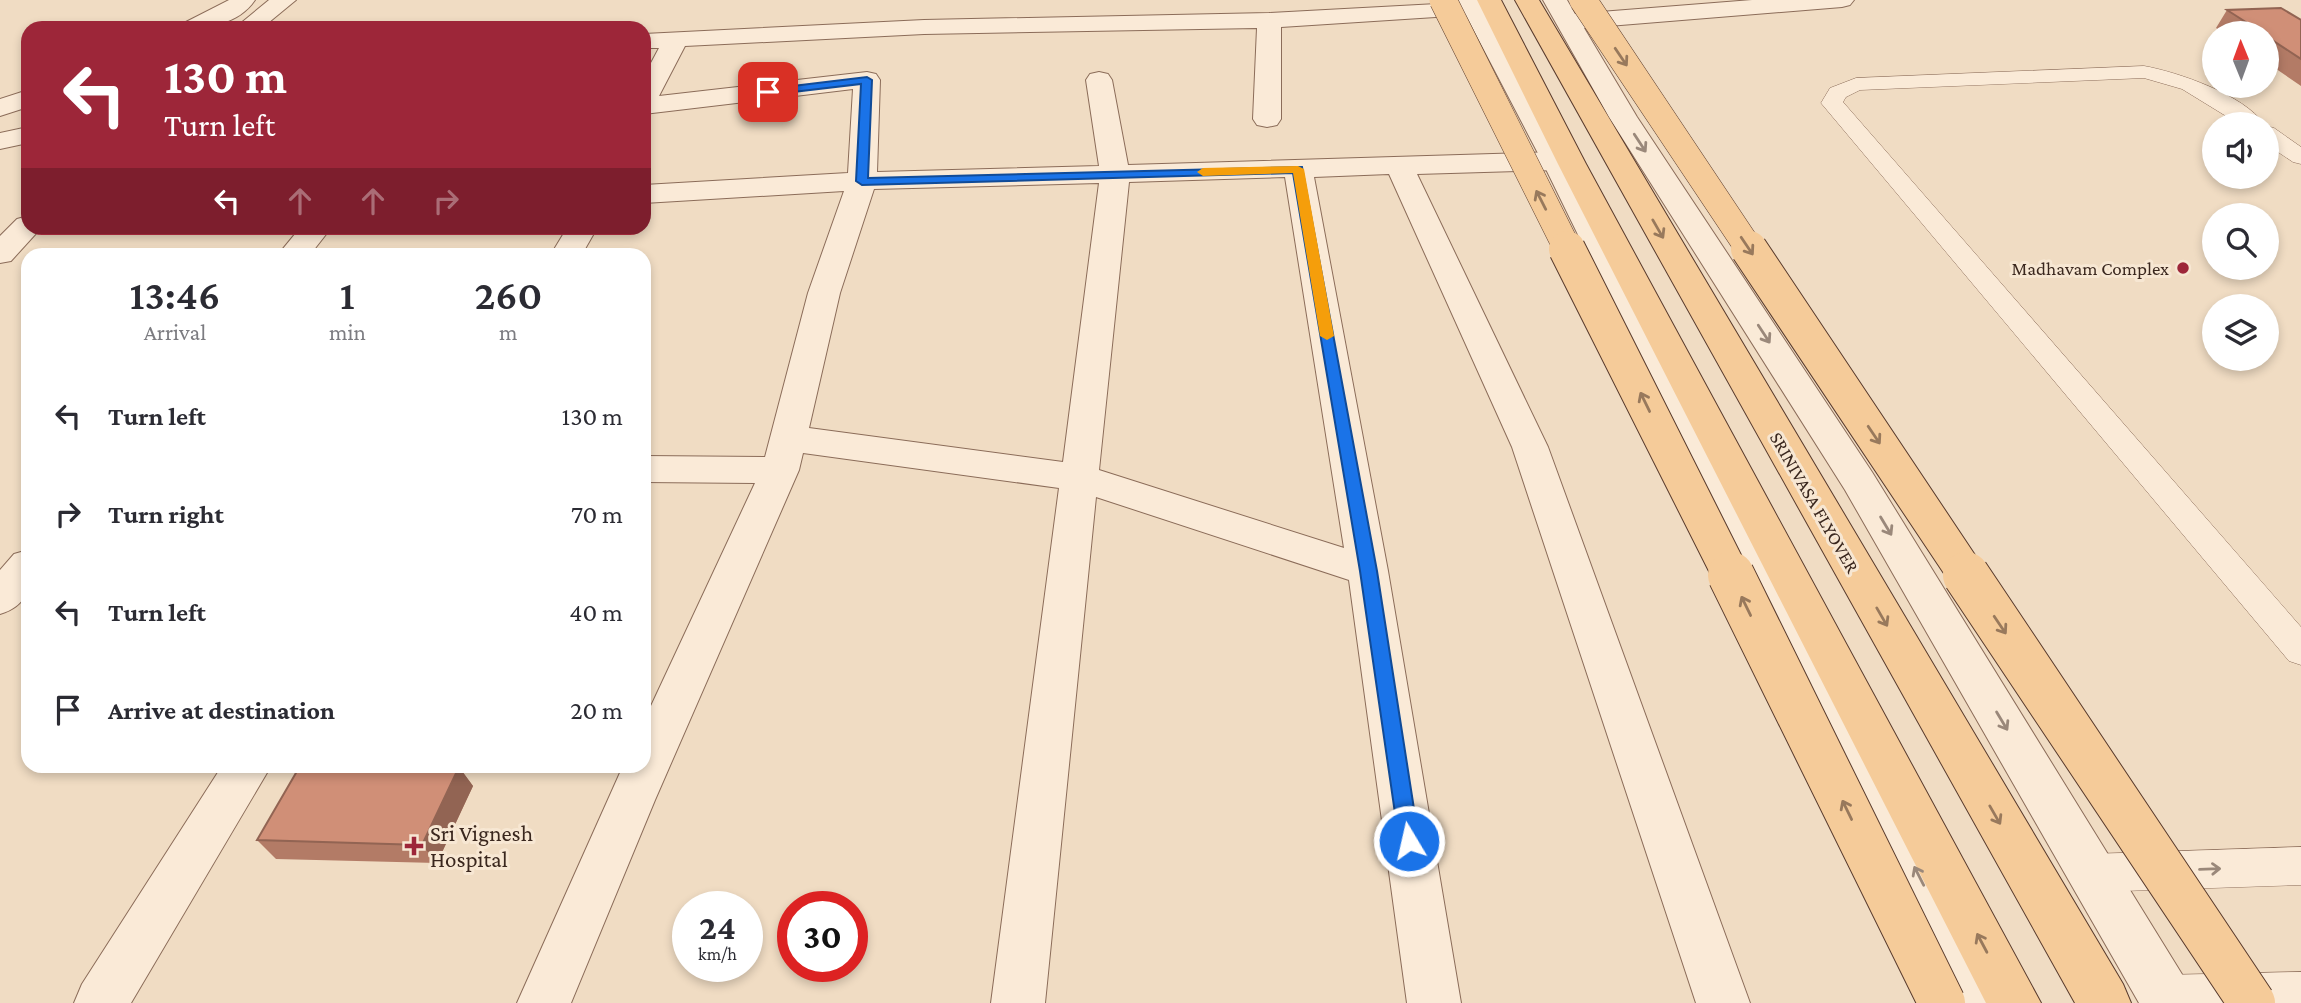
<!DOCTYPE html>
<html lang="en">
<head>
<meta charset="utf-8">
<style>
  :root { --surface:#fff; --page:#f7f7f7; --text:#2b2b33; --muted:#7c7c81 }
  body { margin:0; font-family:"Crimson Pro",serif; background:var(--page); color:var(--text); height:100vh; display:flex; flex-direction:column; font-size:26px; white-space:nowrap }
  * { box-sizing:border-box; margin:0 }
  p { font-size:23px; color:var(--muted) }
  .icon { flex:none; width:38px; height:38px; fill:none; stroke:currentColor; stroke-width:2; stroke-linecap:round; stroke-linejoin:round }
  .map { position:relative; flex:1; overflow:hidden }
  .details { position:absolute; left:21px; top:248px; width:630px; height:525px; display:flex; flex-direction:column; background:var(--surface); border-radius:21px; box-shadow:0 4px 10px #0003 }
  .details>* { flex:none }
  .hud { position:absolute; left:21px; top:21px; width:630px; height:214px; border-radius:21px; box-shadow:0 4px 10px #0003; background:#9d2639; color:#fff; overflow:hidden }
  .needle { width:46px; rotate:359deg }
  .tools { position:absolute; left:2202px; top:21px; display:grid; gap:14px }
  .tools a { display:grid; place-items:center; width:77px; height:77px; border-radius:50%; background:var(--surface); box-shadow:0 4px 10px #0003; font-size:35px }
  .speed { position:absolute; left:672px; top:891px; display:flex; gap:14px; font-size:35px; font-weight:700; text-align:center }
  .speed>* { display:grid; place-content:center; width:91px; height:91px; border-radius:50%; background:var(--surface); box-shadow:0 4px 10px #0003; line-height:1 }
  .speed small { font-size:18px; font-weight:400 }
  .speed .limit { border:10px solid #d22; background:#fff; color:#111 }
  .pin { position:absolute; display:grid; place-items:center; width:60px; height:60px; color:#fff; margin:-30px; border-radius:14px; box-shadow:0 4px 10px #0006 }
  .me { position:absolute; width:77px; margin:-38px; rotate:351deg; stroke-linejoin:round; filter:drop-shadow(0 0 5px #0008) }
  .turn { display:flex; align-items:center; gap:24px; height:147px; padding:0 28px; font-size:32px }
  .turn .icon { width:91px; height:91px; stroke-width:2.5 }
  .turn b { display:block; font-size:49px; line-height:60px }
  .lanes { display:flex; align-items:center; height:66px; padding:0 28px; background:#0003; justify-content:center; gap:35px; direction:ltr }
  .lanes .off { opacity:.35 }
  .eta { display:flex; justify-content:space-evenly; align-items:center; height:119px; text-align:center }
  .eta b { font-size:42px; font-weight:600; line-height:49px }
  ul { padding:0; list-style:none }
  li { display:flex; align-items:center; gap:21px; height:98px; padding:0 28px }
  li div { flex:1 }
  li b { display:block; font-size:26px }
  li em { font-style:normal }
  .map>svg:first-child { display:block }
  .lines { fill:none; stroke-linecap:round; stroke-linejoin:round }
  .service-casing { stroke:#8b6c59; stroke-width:1 }
  .minor-casing { stroke:#8b6c59; stroke-width:2 }
  .tertiary-casing { stroke:#8b6c59; stroke-width:2 }
  .primary-casing { stroke:#593b2d; stroke-width:2 }
  .service { fill:#faead7; fill-rule:evenodd }
  .minor { fill:#faead7; fill-rule:evenodd }
  .tertiary { fill:#faead7; fill-rule:evenodd }
  .primary { fill:#f5cb99; fill-rule:evenodd }
  .primary-bridge-far2-casing { stroke:#593b2d; stroke-width:28; stroke-linecap:butt }
  .primary-bridge-far1-casing { stroke:#593b2d; stroke-width:38; stroke-linecap:butt }
  .primary-bridge-casing { stroke:#593b2d; stroke-width:48; stroke-linecap:butt }
  .primary-bridge-far2 { stroke:#f5cb99; stroke-width:27 }
  .primary-bridge-far1 { stroke:#f5cb99; stroke-width:36 }
  .primary-bridge { stroke:#f5cb99; stroke-width:46 }
  .wall { fill:#b37b66 }
  .shaded-wall { fill:#926453 }
  .building { fill:#d08f77; stroke:#926453; stroke-width:2 }
  .oneway { stroke:#98795c }
  .oneway2 { stroke:#9a887a }
  .route { fill:#1a73e8; stroke:#114b97; stroke-width:2 }
  .slow { fill:#f59e0b }
  .poi-dot { fill:#9d2639; stroke:#f7e7d3; stroke-width:2.5 }
  .labels { text-anchor:middle; stroke-width:6; stroke-linejoin:round; paint-order:stroke }
  .poi-label { font-size:19px; fill:#3a271e; stroke:#f7e7d3; text-anchor:end }
  .street-label { font-size:19px; fill:#3a271e; stroke:#f7e7d3 }
  .near-poi-label { font-size:23px; fill:#3a271e; stroke:#f7e7d3; text-anchor:start }
</style>
</head>
<body>
<div class="map">
<svg width="2301" height="1003" viewBox="0 0 2301 1003">
  <rect width="100%" height="100%" fill="#f0dcc3"/>
  <g class="lines">
    <g class="service-casing">
      <path id="service" d="M2144 66C2178 72 2244 95 2264 124H2239L2182 89 2144 78 1860 90 1846 97 1843 102 2301 627V665L2289 661 1821 103 1830 88 1856 78Z
        M2266 126 2274 128 2301 147V164L2293 162 2266 144Z
        M2301 847V885L2092 892 2078 886 2072 873 2078 860 2092 854Z
        M2301 972V1003H2147L2144 997 2151 982 2166 975Z"/>
    </g>
    <g class="minor-casing">
      <path id="minor" d="M229 0H255C238 25 208 28 181 28L184 23Z
        M1474 2 1482 4 1486 9 1482 14 1281 27V119L1277 125 1267 127 1257 125 1253 119 1257 28 924 34 685 46 659 96 867 72 876 74 880 80 877 172 1099 166 1086 80 1090 74 1099 72 1108 74 1112 80 1128 165 1556 152 1566 155 1570 161 1566 167 1556 170 1417 174 1548 447 1750 1003H1696L1512 447 1389 174 1314 177 1388 571 1461 1003H1407L1349 580 1096 497 1045 1003H991L1059 488 803 453 799 470 655 800 571 1003H517L623 766H644V721L755 483 644 482V456L765 457 808 293 844 191 644 203V185L848 173 853 89 644 114V76L659 48H644V34L924 20 1269 13ZM1285 177 1344 548 1099 470 1129 182ZM1099 183 1063 462 809 428 840 293 874 189Z
        M28 90V107L0 116V99Z
        M28 216V228H41L11 261 0 263V236L17 219Z
        M300 228H331L309 256H277Z
        M567 228H597L581 256H550Z
        M28 550C28 580 35 603 0 614V570L14 554Z
        M222 766H271L131 1003H74L82 984Z"/>
    </g>
    <g class="tertiary-casing">
      <path id="tertiary" d="M269 0H296L262 28H235Z
        M1458 0H1482L1570 161 2008 1003H1953L1542 161Z
        M1543 0H1567L1575 14 1752 0H1854L1850 5 1842 7 1584 28 1637 117 1872 472 2188 984 2196 1003H2139L1845 490 1609 117Z
        M28 127V143L0 149V133Z"/>
    </g>
    <g class="primary-casing">
      <path id="primary" d="M1477 0H1501L1586 164 2041 1003H1986L1558 164Z
        M1515 0H1539L2123 984 2131 1003H2075Z"/>
    </g>
    <use href="#service" class="service"/>
    <use href="#minor" class="minor"/>
    <use href="#tertiary" class="tertiary"/>
    <use href="#primary" class="primary"/>
    <g class="primary-bridge-far2-casing">
      <path id="primary-bridge-far2" d="M1443 0 1568 250
        M1583 0 1750 250"/>
    </g>
    <g class="primary-bridge-far1-casing">
      <path id="primary-bridge-far1" d="M1567 249 1732 577
        M1749 249 1968 577"/>
    </g>
    <g class="primary-bridge-casing">
      <path id="primary-bridge" d="M1731 575 1942 1003
        M1966 575 2252 1003"/>
    </g>
    <use href="#primary-bridge-far2" class="primary-bridge-far2"/>
    <use href="#primary-bridge-far1" class="primary-bridge-far1"/>
    <use href="#primary-bridge" class="primary-bridge"/>
  </g>
  <path class="wall" d="M2227 10 2301 20V86L2266 62V33H2224L2216 28Z
    M459 767 473 786 437 863 276 859 257 840Z"/>
  <path class="shaded-wall" d="M459 767 473 786 437 863 422 845Z"/>
  <path class="building" d="M2281 8 2301 20V59L2266 36V33H2263L2227 10Z
    M300 766H441L459 767 422 845 257 840Z"/>
  <defs><path id="oneway-shaft" d="M-6 0H5M1.5-3L5.5 0L1.5 3" fill="none" stroke-width="1.6" stroke-linecap="round" stroke-linejoin="round" transform="scale(1.75)"/></defs>
  <g class="oneway">
    <use href="#oneway-shaft" transform="translate(1621 57) rotate(56)"/>
    <use href="#oneway-shaft" transform="translate(1541 200) rotate(-117)"/>
    <use href="#oneway-shaft" transform="translate(1658 229) rotate(60)"/>
    <use href="#oneway-shaft" transform="translate(1747 246) rotate(56)"/>
    <use href="#oneway-shaft" transform="translate(1645 402) rotate(-116)"/>
    <use href="#oneway-shaft" transform="translate(1874 435) rotate(56)"/>
    <use href="#oneway-shaft" transform="translate(1746 606) rotate(-116)"/>
    <use href="#oneway-shaft" transform="translate(1882 617) rotate(60)"/>
    <use href="#oneway-shaft" transform="translate(2000 625) rotate(56)"/>
    <use href="#oneway-shaft" transform="translate(1847 810) rotate(-116)"/>
    <use href="#oneway-shaft" transform="translate(1995 815) rotate(60)"/>
    <use href="#oneway-shaft" transform="translate(1982 943) rotate(-118)"/>
  </g>
  <g class="oneway2">
    <use href="#oneway-shaft" transform="translate(1640 143) rotate(57)"/>
    <use href="#oneway-shaft" transform="translate(1764 334) rotate(57)"/>
    <use href="#oneway-shaft" transform="translate(1886 526) rotate(59)"/>
    <use href="#oneway-shaft" transform="translate(2002 721) rotate(59)"/>
    <use href="#oneway-shaft" transform="translate(2210 869) rotate(-2)"/>
    <use href="#oneway-shaft" transform="translate(1919 876) rotate(-117)"/>
  </g>
  <path class="route" d="M867 77 872 80 868 178 1302 167 1377 571 1419 841 1416 847 1409 850 1402 847 1399 841 1360 571 1293 173 862 185 856 181 861 84 768 95 762 92 768 89Z"/>
  <path class="slow" d="M1298 166 1304 169 1334 336 1327 340 1320 336 1293 173 1203 176 1197 172 1203 168Z"/>
  <g class="poi-dot">
    <circle cx="2183" cy="268" r="7"/>
    <path d="M410.5 835.5h7v7h7v7h-7v7h-7v-7h-7v-7h7z"/>
  </g>
  <g class="labels">
    <g class="poi-label">
      <text x="2169" y="275">Madhavam Complex</text>
    </g>
    <g class="street-label">
      <text transform="translate(1815 502) rotate(60)" y="7">SRINIVASA FLYOVER</text>
    </g>
    <g class="near-poi-label">
      <text x="430" y="841">Sri Vignesh<tspan x="430" dy="26">Hospital</tspan></text>
    </g>
  </g>
</svg>
<div class="tools">
<a><svg class="needle" viewBox="-14 -14 28 28"><path d="M0-13l5 13h-10z" fill="#e53935"/><path d="M0 13l5-13h-10z" fill="#7c7c81"/></svg></a>
<a><svg class="icon" aria-label="sound" viewBox="0 0 24 24"><path d="M4 9h4l5-4v14l-5-4H4zM17 9q2 3 0 6"/></svg></a>
<a><svg class="icon" aria-label="search" viewBox="0 0 24 24"><circle cx="10" cy="10" r="6"/><path d="M15 15l6 6"/></svg></a>
<a><svg class="icon" aria-label="layers" viewBox="0 0 24 24"><path d="M12 4l9 5-9 5-9-5zM3 14l9 5 9-5"/></svg></a>
</div>
<div class="speed"><div>24<small>km/h</small></div><div class="limit">30</div></div>
<div class="pin" style="left:768px;top:92px;background:#d93025"><svg class="icon" aria-label="arrive" viewBox="0 0 24 24"><path d="M6 21V4h12l-3 4 3 4H6"/></svg></div>
<svg class="me" style="left:1409px;top:841px" viewBox="-20 -20 40 40"><circle r="17" fill="#1a73e8" stroke="#fff" stroke-width="3"/><path d="M0-11L8 9 0 5-8 9z" fill="#fff"/></svg>
<div class="hud">
<div class="turn"><svg class="icon" aria-label="left" viewBox="0 0 24 24"><path d="M17 20v-9H6M10 6l-5 5 5 5"/></svg><div><b>130 m</b>Turn left</div></div>
<div class="lanes"><svg class="icon" aria-label="left" viewBox="0 0 24 24"><path d="M17 20v-9H6M10 6l-5 5 5 5"/></svg><svg class="icon off" aria-label="ahead" viewBox="0 0 24 24"><path d="M12 20V5M6 11l6-6 6 6"/></svg><svg class="icon off" aria-label="ahead" viewBox="0 0 24 24"><path d="M12 20V5M6 11l6-6 6 6"/></svg><svg class="icon off" aria-label="right" viewBox="0 0 24 24"><path d="M7 20v-9h11M14 6l5 5-5 5"/></svg></div>
</div>
<section class="details">
<div class="eta">
<div><b>13:46</b><p>Arrival</p></div>
<div><b>1</b><p>min</p></div>
<div><b>260</b><p>m</p></div>
</div>
<ul>
<li><svg class="icon" aria-label="left" viewBox="0 0 24 24"><path d="M17 20v-9H6M10 6l-5 5 5 5"/></svg><div><b>Turn left</b></div><em>130 m</em></li>
<li><svg class="icon" aria-label="right" viewBox="0 0 24 24"><path d="M7 20v-9h11M14 6l5 5-5 5"/></svg><div><b>Turn right</b></div><em>70 m</em></li>
<li><svg class="icon" aria-label="left" viewBox="0 0 24 24"><path d="M17 20v-9H6M10 6l-5 5 5 5"/></svg><div><b>Turn left</b></div><em>40 m</em></li>
<li><svg class="icon" aria-label="arrive" viewBox="0 0 24 24"><path d="M6 21V4h12l-3 4 3 4H6"/></svg><div><b>Arrive at destination</b></div><em>20 m</em></li>
</ul>
</section>
</div>
</body>
</html>
